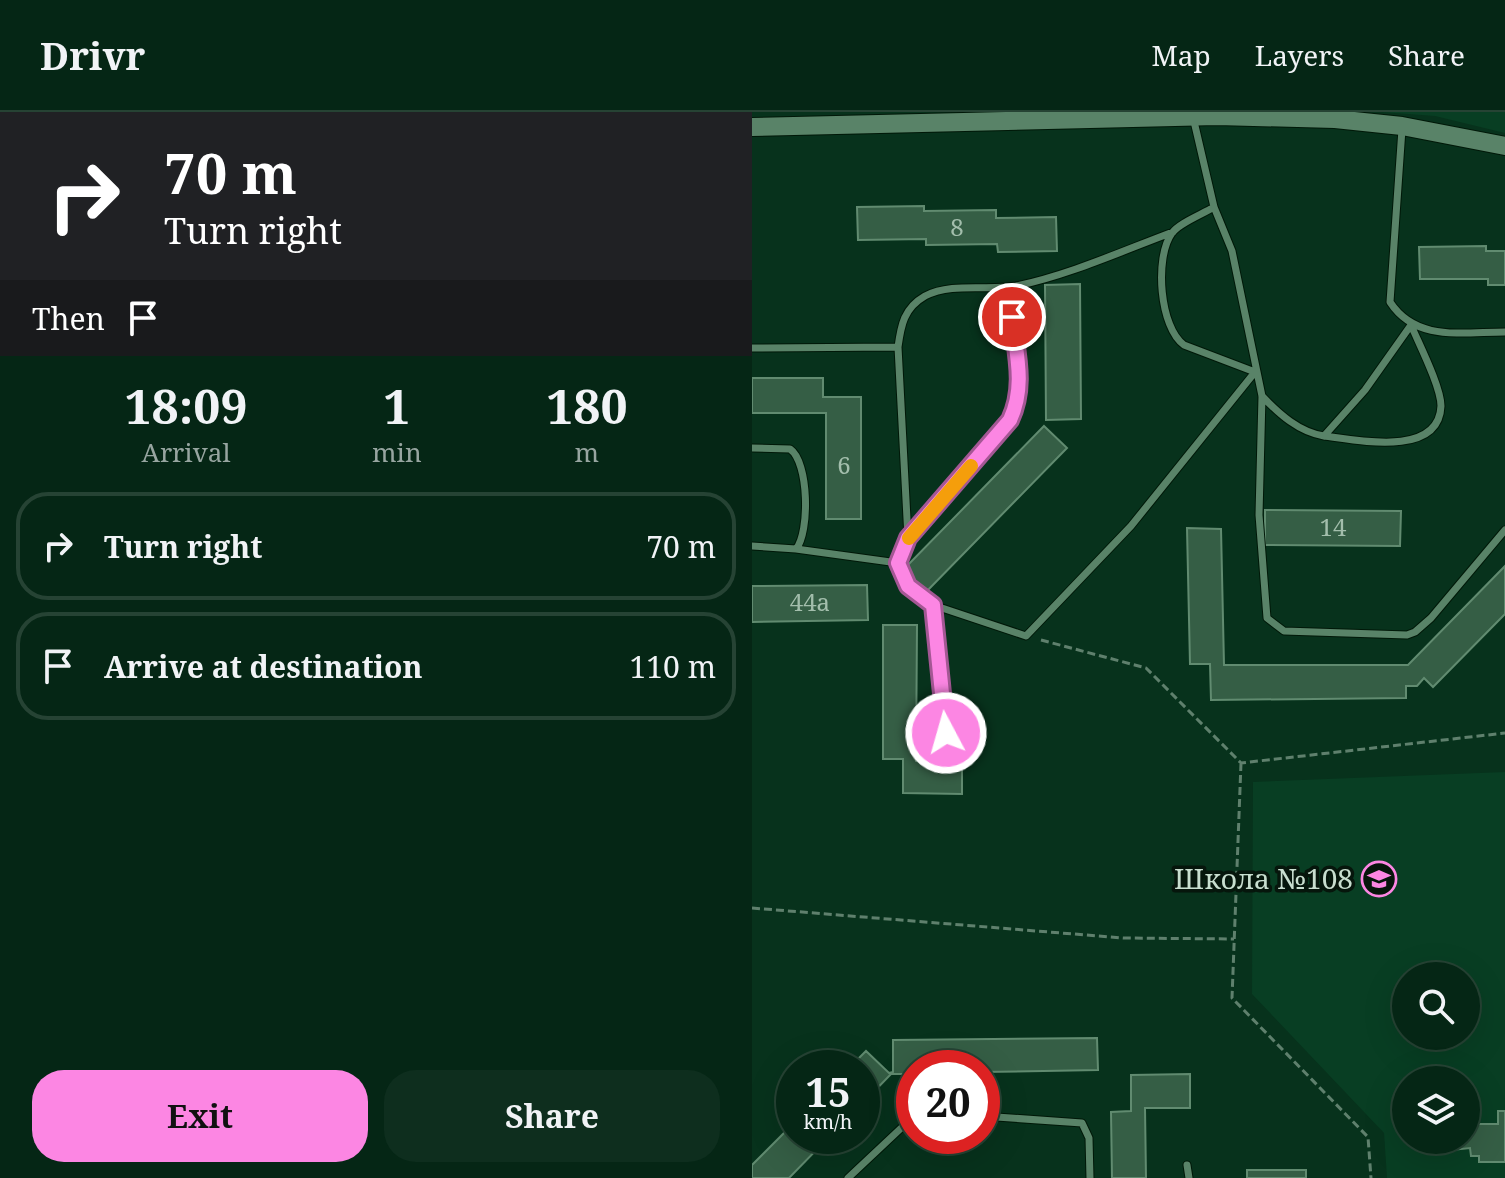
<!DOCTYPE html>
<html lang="en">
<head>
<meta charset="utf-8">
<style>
  :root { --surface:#052615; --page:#0e2e1e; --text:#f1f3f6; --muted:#97a5a0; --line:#264334; --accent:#fc86e3 }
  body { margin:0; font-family:"Noto Serif",serif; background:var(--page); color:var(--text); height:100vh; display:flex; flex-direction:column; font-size:30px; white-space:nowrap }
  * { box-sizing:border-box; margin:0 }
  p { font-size:26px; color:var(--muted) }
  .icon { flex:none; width:44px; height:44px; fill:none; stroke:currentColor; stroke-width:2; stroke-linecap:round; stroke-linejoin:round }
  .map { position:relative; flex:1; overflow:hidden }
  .panel { display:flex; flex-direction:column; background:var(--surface); width:752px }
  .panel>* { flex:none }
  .hud { background:#202124; color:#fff; overflow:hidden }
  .fabs { position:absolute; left:640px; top:850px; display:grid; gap:16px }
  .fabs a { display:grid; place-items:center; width:88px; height:88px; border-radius:50%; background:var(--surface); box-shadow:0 8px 32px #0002,0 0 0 2px var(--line); font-size:40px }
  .speed { position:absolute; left:24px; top:938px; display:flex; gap:16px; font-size:40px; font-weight:700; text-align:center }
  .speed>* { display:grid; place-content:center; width:104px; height:104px; border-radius:50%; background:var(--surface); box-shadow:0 8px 32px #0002,0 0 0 2px var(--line); line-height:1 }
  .speed small { font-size:20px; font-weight:400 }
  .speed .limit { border:12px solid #d22; background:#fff; color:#111 }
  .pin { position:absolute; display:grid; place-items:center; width:68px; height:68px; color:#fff; margin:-34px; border:4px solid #fff; border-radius:50%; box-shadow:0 2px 8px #0007 }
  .me { position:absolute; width:88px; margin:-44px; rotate:354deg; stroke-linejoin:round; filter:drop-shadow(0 0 6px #0008) }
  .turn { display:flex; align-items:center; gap:28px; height:168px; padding:0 32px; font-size:36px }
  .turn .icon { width:104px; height:104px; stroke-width:2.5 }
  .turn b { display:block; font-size:56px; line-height:68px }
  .then { display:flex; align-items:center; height:76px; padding:0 32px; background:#0003; gap:16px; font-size:30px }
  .eta { display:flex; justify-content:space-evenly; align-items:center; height:136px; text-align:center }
  .eta b { font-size:48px; font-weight:700; line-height:56px }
  .primary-button { display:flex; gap:16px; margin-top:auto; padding:16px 32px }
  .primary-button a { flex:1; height:92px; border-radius:32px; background:var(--accent); color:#111; font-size:32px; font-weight:700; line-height:92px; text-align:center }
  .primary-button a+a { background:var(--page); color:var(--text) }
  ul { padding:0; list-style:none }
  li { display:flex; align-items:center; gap:24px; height:108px; margin:0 16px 12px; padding:0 16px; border:4px solid var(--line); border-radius:32px }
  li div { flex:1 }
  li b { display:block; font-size:30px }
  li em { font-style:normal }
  header { display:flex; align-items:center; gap:48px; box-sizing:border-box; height:112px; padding:0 40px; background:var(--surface); border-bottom:2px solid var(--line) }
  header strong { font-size:38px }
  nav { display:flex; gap:44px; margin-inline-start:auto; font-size:28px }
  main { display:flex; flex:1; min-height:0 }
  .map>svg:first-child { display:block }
  .built { fill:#083e23; fill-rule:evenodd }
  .building { fill:#355e45; stroke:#618b70; stroke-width:2 }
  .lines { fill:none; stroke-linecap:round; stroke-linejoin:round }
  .service-casing { stroke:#001808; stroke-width:9 }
  .tertiary-casing { stroke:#001808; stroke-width:20 }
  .path { stroke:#5f806d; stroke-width:3; stroke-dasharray:8 4; stroke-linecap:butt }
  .service { stroke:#598368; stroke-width:7 }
  .tertiary { stroke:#598368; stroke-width:18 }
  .route-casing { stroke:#a45794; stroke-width:20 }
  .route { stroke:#fc86e3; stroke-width:14 }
  .slow { stroke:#f59e0b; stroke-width:14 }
  .labels { text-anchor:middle; stroke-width:7; stroke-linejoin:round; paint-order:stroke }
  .number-label { font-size:24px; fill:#a3beac }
  .poi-label { font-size:28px; fill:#c8decf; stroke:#06160c; text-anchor:end }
</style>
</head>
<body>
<header>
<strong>Drivr</strong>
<nav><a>Map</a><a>Layers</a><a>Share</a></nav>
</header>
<main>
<section class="panel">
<div class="hud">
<div class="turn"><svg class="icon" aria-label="right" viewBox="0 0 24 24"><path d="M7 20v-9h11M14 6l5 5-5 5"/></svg><div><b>70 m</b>Turn right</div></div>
<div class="then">Then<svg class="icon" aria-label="arrive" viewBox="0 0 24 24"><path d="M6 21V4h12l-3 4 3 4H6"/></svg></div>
</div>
<div class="eta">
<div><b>18:09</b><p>Arrival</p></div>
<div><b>1</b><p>min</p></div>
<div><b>180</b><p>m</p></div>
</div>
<ul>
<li><svg class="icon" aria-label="right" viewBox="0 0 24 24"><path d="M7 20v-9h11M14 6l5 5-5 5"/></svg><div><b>Turn right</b></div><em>70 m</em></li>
<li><svg class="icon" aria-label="arrive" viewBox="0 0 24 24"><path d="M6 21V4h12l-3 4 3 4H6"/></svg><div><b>Arrive at destination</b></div><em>110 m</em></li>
</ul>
<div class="primary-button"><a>Exit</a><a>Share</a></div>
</section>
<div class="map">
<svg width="753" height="1066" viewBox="0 0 753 1066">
  <rect width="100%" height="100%" fill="#07321c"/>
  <path class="built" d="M629 0H753V21L683 4Z
    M753 660V1066H635L632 1021 500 882 501 670ZM654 864H714V924H654ZM654 968H714V1028H654Z"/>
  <path class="building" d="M172 94V99L244 98V106L304 105 305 139 246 140 245 132 174 133V127L106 128 105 95Z
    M734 134V139H753V173H736V167H668L667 135Z
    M328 172 329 307 294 308 293 173Z
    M0 266H71V285H109V407H74V301H0Z
    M292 314 315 336 173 481 150 459Z
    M513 398 649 399 648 434 513 433Z
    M435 416 469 417 472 553H656L753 454V502L681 575 672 566 665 574H654V586L459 588 458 552H438Z
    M115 473 116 508 0 510V474Z
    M131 513H165L164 649H210V682L151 681V647H131Z
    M345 926 346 958 230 960V956H162V962H139L110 992V956H97L114 939 137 961 141 960V928Z
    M438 962V996H393L394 1066H360L359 1000 379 999V963Z
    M726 983V1012H746V999H753V1050H727V1044H719L718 1036 682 1040V1028H714V984Z
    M42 1011V1024H78L37 1066H0V1053Z
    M495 1058H554V1066H495Z"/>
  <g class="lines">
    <g class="service-casing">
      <path id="service" d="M441 5 462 95 480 139 510 284 507 403 515 506 532 519 655 523 663 520 679 506 753 418
        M650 17 638 190C664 230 710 220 753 220
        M0 236 146 235
        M510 284C527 302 547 320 572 324 604 328 687 346 689 294 689 275 667 232 659 213L613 278 572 324
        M0 336 38 337C57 350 58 420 44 437L146 451 156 426 258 308C274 275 264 241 260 205
        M156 426 146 235C149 213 152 196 173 184 200 170 235 179 264 174 317 163 370 139 421 120
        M0 434 44 437
        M146 451 156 474 181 493 194 621
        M181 493 274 524 379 414 503 260 432 233C408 216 402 146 420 121 427 111 451 102 462 95
        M230 1004 330 1011 337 1026 338 1066
        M435 1053 437 1066
        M96 1066 162 1004"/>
    </g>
    <g class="tertiary-casing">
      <path id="tertiary" d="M0 15 465 4 583 7 650 14 753 34"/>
    </g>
    <path class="path" d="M289 528 394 556 489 651 753 621
      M489 651 480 886 616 1025 619 1066
      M0 796 371 826 482 827"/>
    <use href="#service" class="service"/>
    <use href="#tertiary" class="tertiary"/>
  </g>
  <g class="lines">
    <g class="route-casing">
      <path id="route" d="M194 621 181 493 156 474 146 451 156 426 258 308C274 274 264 241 260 205"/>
    </g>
    <use href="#route" class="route"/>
    <path class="slow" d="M157 426 219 354"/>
  </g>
  <defs>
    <g id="school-ring" transform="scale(1.8)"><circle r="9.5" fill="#06160c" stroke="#fc86e3" stroke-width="1.5"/><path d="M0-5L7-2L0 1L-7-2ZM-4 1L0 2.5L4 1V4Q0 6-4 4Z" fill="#fc86e3"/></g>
  </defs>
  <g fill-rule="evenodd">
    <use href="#school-ring" x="627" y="767"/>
  </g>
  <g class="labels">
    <g class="number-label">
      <text x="205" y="124">8</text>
      <text x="92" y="362">6</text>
      <text x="581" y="424">14</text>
      <text x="58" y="499">44а</text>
    </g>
    <g class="poi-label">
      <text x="601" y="777">Школа №108</text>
    </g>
  </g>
</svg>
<div class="fabs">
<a><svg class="icon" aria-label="search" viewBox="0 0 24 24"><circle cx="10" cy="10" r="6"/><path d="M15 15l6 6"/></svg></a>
<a><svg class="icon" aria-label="layers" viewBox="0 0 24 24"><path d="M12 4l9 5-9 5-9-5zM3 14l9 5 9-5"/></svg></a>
</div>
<div class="speed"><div>15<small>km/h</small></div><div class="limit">20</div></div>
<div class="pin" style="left:260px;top:205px;background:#d93025"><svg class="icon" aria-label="arrive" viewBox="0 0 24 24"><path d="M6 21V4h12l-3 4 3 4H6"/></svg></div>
<svg class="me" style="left:194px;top:621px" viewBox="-20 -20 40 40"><circle r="17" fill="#fc86e3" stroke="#fff" stroke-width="3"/><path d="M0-11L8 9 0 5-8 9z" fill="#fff"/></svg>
</div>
</main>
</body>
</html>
